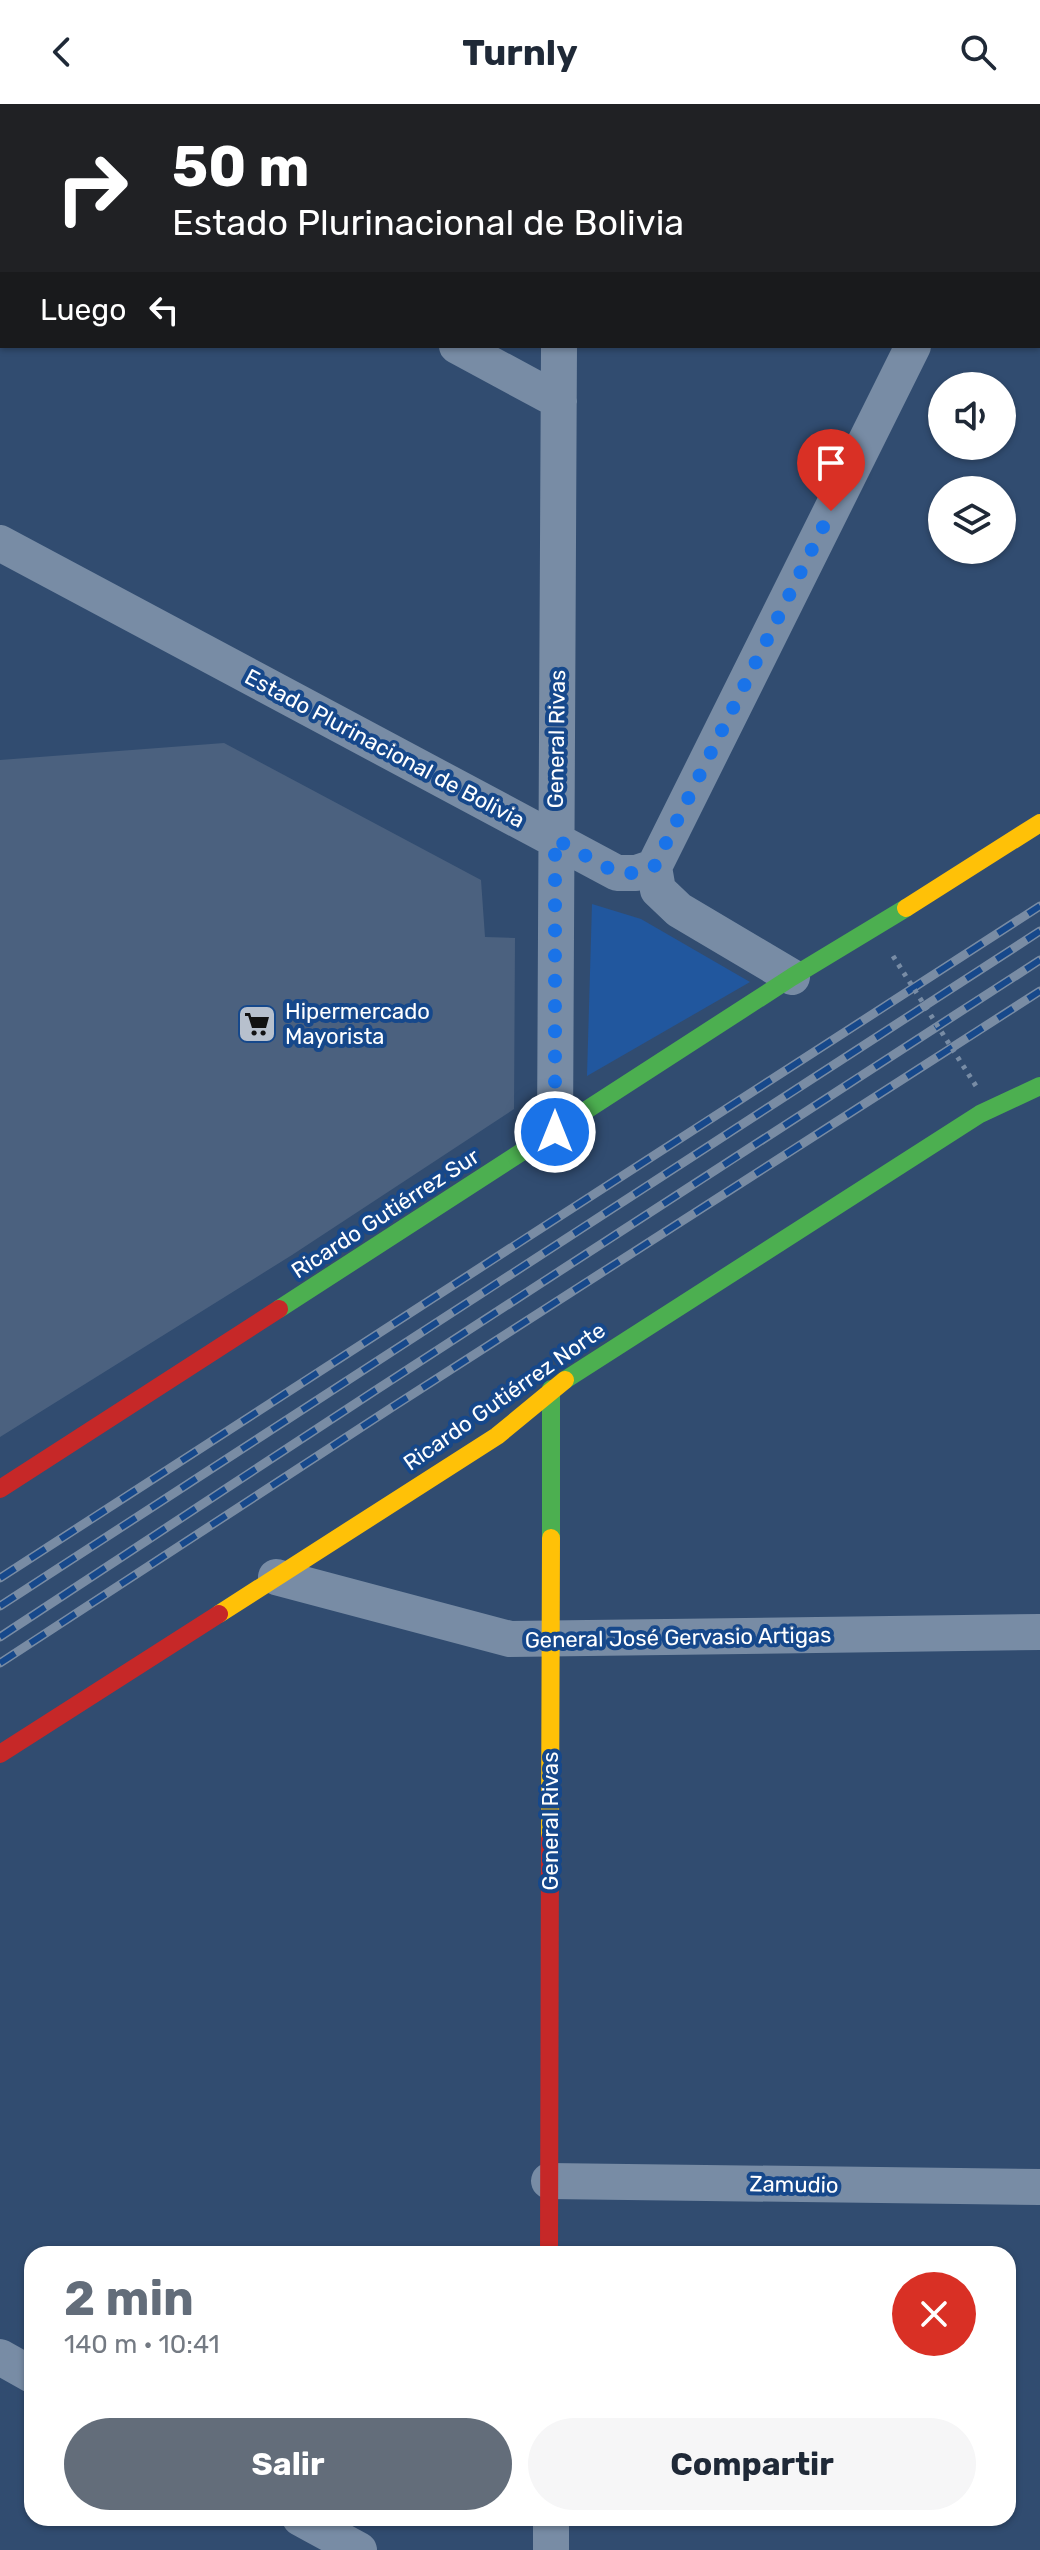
<!DOCTYPE html>
<html lang="es">
<head>
<meta charset="utf-8">
<style>
  :root { --surface:#fff; --page:#f6f6f7; --text:#1f2937; --muted:#747a83; --accent:#636d7a }
  body { margin:0; font-family:Rubik,sans-serif; background:var(--page); color:var(--text); height:100vh; display:flex; flex-direction:column; font-size:30px; white-space:nowrap }
  * { box-sizing:border-box; margin:0 }
  p { font-size:26px; color:var(--muted) }
  .icon { flex:none; width:44px; height:44px; fill:none; stroke:currentColor; stroke-width:2; stroke-linecap:round; stroke-linejoin:round }
  .map { position:relative; flex:1; overflow:hidden }
  .drawer { position:absolute; left:24px; top:2142px; width:992px; height:280px; display:flex; flex-direction:column; background:var(--surface); border-radius:24px; box-shadow:0 2px 6px #0004 }
  .drawer>* { flex:none }
  .banner { position:absolute; left:0px; top:0px; width:1040px; height:244px; box-shadow:0 2px 6px #0004; background:#202124; color:#fff; overflow:hidden }
  .buttons { position:absolute; left:928px; top:268px; display:grid; gap:16px }
  .buttons a { display:grid; place-items:center; width:88px; height:88px; border-radius:50%; background:var(--surface); box-shadow:0 2px 6px #0004; font-size:40px }
  .pin { position:absolute; display:grid; place-items:center; width:68px; height:68px; color:#fff; margin:-82px -34px; border-radius:50% 50% 50% 0; rotate:-45deg; box-shadow:0 0 8px #0007 }
  .pin .icon { rotate:45deg }
  .me { position:absolute; width:88px; margin:-44px; rotate:0deg; stroke-linejoin:round; filter:drop-shadow(0 0 6px #0008) }
  .turn { display:flex; align-items:center; gap:28px; height:168px; padding:0 40px; font-size:36px }
  .turn .icon { width:104px; height:104px; stroke-width:2.5 }
  .turn b { display:block; font-size:56px; line-height:68px }
  .then { display:flex; align-items:center; height:76px; padding:0 40px; background:#0003; gap:16px; font-size:30px }
  .round { display:grid; place-items:center; flex:none; width:84px; height:84px; border-radius:42px; background:var(--page) }
  .head { display:flex; align-items:center; justify-content:space-between; height:136px; padding:0 40px }
  h1 { font-size:48px; font-weight:700; line-height:60px; color:var(--accent) }
  .action { display:flex; gap:16px; margin-top:auto; padding:16px 40px }
  .action a { flex:1; height:92px; border-radius:48px; background:var(--accent); color:#fff; font-size:32px; font-weight:700; line-height:92px; text-align:center }
  .action a+a { background:var(--page); color:var(--text) }
  header { display:flex; justify-content:space-between; align-items:center; height:104px; padding:0 40px; background:var(--surface); font-size:36px; font-weight:700 }
  .map>svg:first-child { display:block }
  .green { fill:#21579e }
  .building { fill:#4b617f }
  .lines { fill:none; stroke-linecap:round; stroke-linejoin:round }
  .street { stroke:#788ca5; stroke-width:36 }
  .fast { stroke:#4caf50; stroke-width:18 }
  .slow { stroke:#ffc107; stroke-width:18 }
  .jam { stroke:#c62828; stroke-width:18 }
  .rail-casing { stroke:#798ca4; stroke-width:9 }
  .rail { stroke:#16488b; stroke-width:6; stroke-dasharray:18; stroke-linecap:butt }
  .path-bridge { stroke:#788ca5; stroke-width:5; stroke-dasharray:4 6; stroke-linecap:butt }
  .route { stroke:#1a73e8; stroke-width:14; stroke-dasharray:0 25.2 }
  .labels { text-anchor:middle; stroke-width:8; stroke-linejoin:round; paint-order:stroke }
  .street-label { font-size:22px; fill:#fff; stroke:#16488b }
  .poi-label { font-size:22px; fill:#fff; stroke:#16488b; text-anchor:start }
</style>
</head>
<body>
<header><svg class="icon" aria-label="back" viewBox="0 0 24 24"><path d="M15 5l-7 7 7 7"/></svg>Turnly<svg class="icon" aria-label="search" viewBox="0 0 24 24"><circle cx="10" cy="10" r="6"/><path d="M15 15l6 6"/></svg></header>
<div class="map">
<svg width="1040" height="2446" viewBox="0 0 1040 2446">
  <rect width="100%" height="100%" fill="#314c70"/>
  <path class="green" d="M592 800 641 815 750 878 587 972Z"/>
  <path class="building" d="M224 639 481 776 485 833 515 834 514 1005 292 1151 0 1333V656Z"/>
  <g class="lines">
    <path class="street" d="M10 0 14 2
      M559 0V2
      M1033 2 1034 0
      M457 242 559 297
      M0 439 617 769H636L654 763
      M654 763 913 242
      M654 763 658 786 679 806 792 873
      M555 1028 559 242
      M276 1473 510 1535 1040 1528
      M549 2077 1040 2083
      M0 2253 32 2271
      M300 2414 359 2446
      M551 2414V2446"/>
    <path class="fast" d="M279 1205 792 873 906 804
      M565 1276 980 1010 1040 982
      M551 1434V1285"/>
    <path class="slow" d="M906 804 1040 719
      M219 1510 497 1332 565 1276
      M550 1734 551 1434"/>
    <path class="jam" d="M0 1385 279 1205
      M0 1650 219 1510
      M549 2150 550 1734"/>
    <g class="rail-casing">
      <path id="rail" d="M0 1474 1040 802
        M0 1502 1040 827
        M0 1533 376 1286 1040 856
        M0 1559 391 1304 1040 887"/>
    </g>
    <use href="#rail" class="rail"/>
    <path class="path-bridge" d="M893 852 976 982"/>
  </g>
  <g class="lines">
    <path class="route" d="M555 1028V735L617 769H636L654 763 831 407"/>
  </g>
  <defs>
    <g id="supermarket-square" transform="scale(2)"><rect x="-9" y="-9" width="18" height="18" rx="4" fill="#b7c0cd" stroke="#16488b"/><path d="M-6-5.5h2.5l.6 2H6L4.5 2H-2.5L-4.4-4H-6ZM-1.5 3.2a1.3 1.3 0 1 0 .1 0ZM3 3.2a1.3 1.3 0 1 0 .1 0Z" fill="#111"/></g>
  </defs>
  <g fill-rule="evenodd">
    <use href="#supermarket-square" x="257" y="920"/>
  </g>
  <g class="labels">
    <g class="street-label">
      <text transform="translate(556 635) rotate(-89)" y="8">General Rivas</text>
      <text transform="translate(385 644) rotate(28)" y="8">Estado Plurinacional de Bolivia</text>
      <text transform="translate(385 1109) rotate(-33)" y="8">Ricardo Gutiérrez Sur</text>
      <text transform="translate(504 1292) rotate(-35)" y="8">Ricardo Gutiérrez Norte</text>
      <text transform="translate(678 1533) rotate(-1)" y="8">General José Gervasio Artigas</text>
      <text transform="translate(550 1717) rotate(-90)" y="8">General Rivas</text>
      <text transform="translate(794 2080) rotate(1)" y="8">Zamudio</text>
    </g>
    <g class="poi-label">
      <text x="285" y="915">Hipermercado<tspan x="285" dy="25">Mayorista</tspan></text>
    </g>
  </g>
</svg>
<div class="buttons">
<a><svg class="icon" aria-label="sound" viewBox="0 0 24 24"><path d="M4 9h4l5-4v14l-5-4H4zM17 9q2 3 0 6"/></svg></a>
<a><svg class="icon" aria-label="layers" viewBox="0 0 24 24"><path d="M12 4l9 5-9 5-9-5zM3 14l9 5 9-5"/></svg></a>
</div>
<div class="pin" style="left:831px;top:407px;background:#d93025"><svg class="icon" aria-label="arrive" viewBox="0 0 24 24"><path d="M6 21V4h12l-3 4 3 4H6"/></svg></div>
<svg class="me" style="left:555px;top:1028px" viewBox="-20 -20 40 40"><circle r="17" fill="#1a73e8" stroke="#fff" stroke-width="3"/><path d="M0-11L8 9 0 5-8 9z" fill="#fff"/></svg>
<div class="banner">
<div class="turn"><svg class="icon" aria-label="right" viewBox="0 0 24 24"><path d="M7 20v-9h11M14 6l5 5-5 5"/></svg><div><b>50 m</b>Estado Plurinacional de Bolivia</div></div>
<div class="then">Luego<svg class="icon" aria-label="left" viewBox="0 0 24 24"><path d="M17 20v-9H6M10 6l-5 5 5 5"/></svg></div>
</div>
<section class="drawer">
<div class="head"><div><h1>2 min</h1><p>140 m · 10:41</p></div><a class="round" style="background:#d93025;color:#fff"><svg class="icon" aria-label="close" viewBox="0 0 24 24"><path d="M6 6l12 12M18 6L6 18"/></svg></a></div>
<div class="action"><a>Salir</a><a>Compartir</a></div>
</section>
</div>
</body>
</html>
